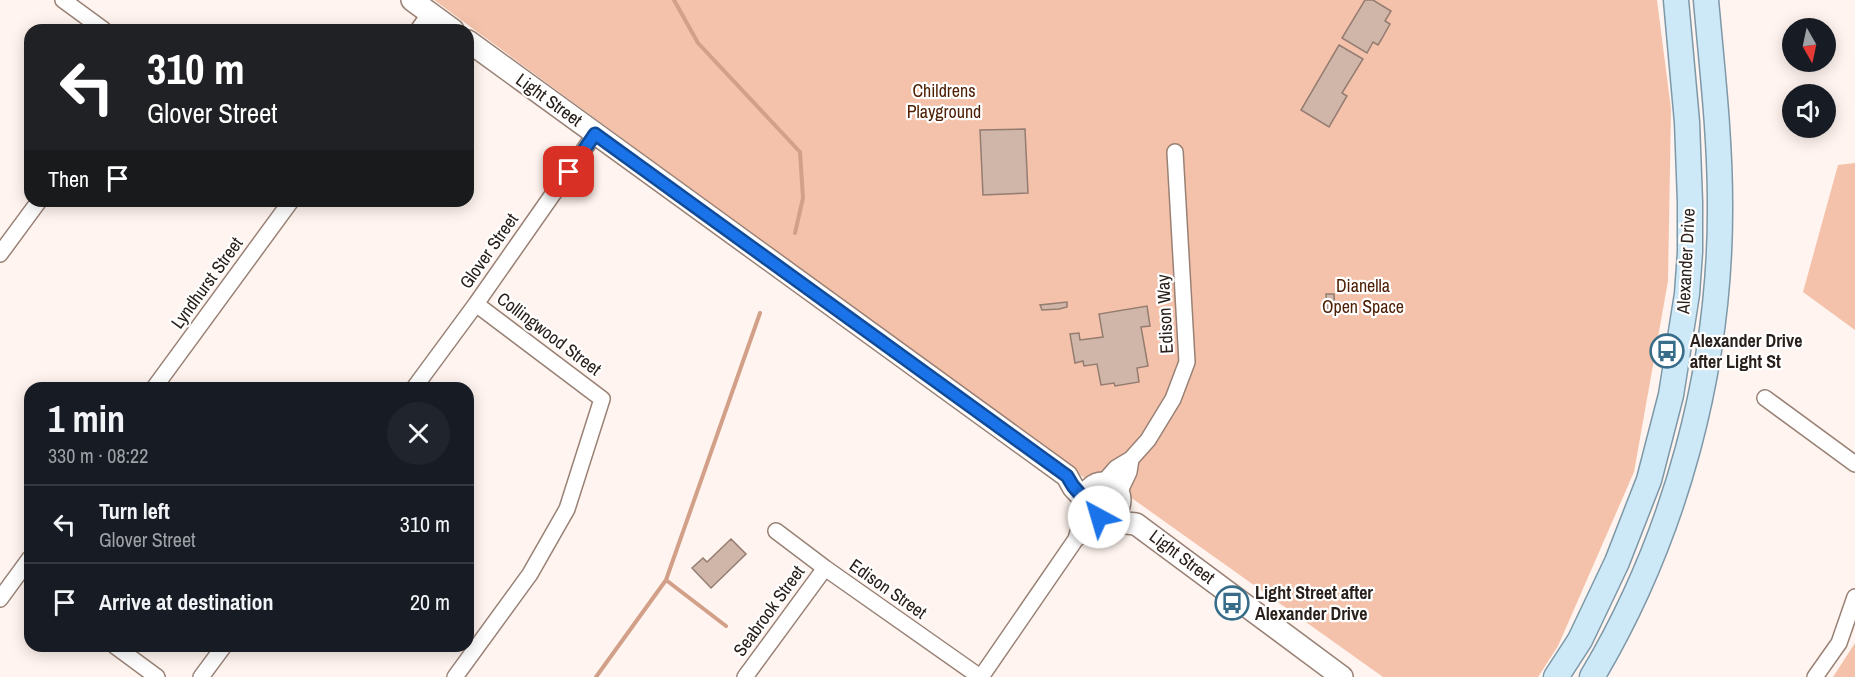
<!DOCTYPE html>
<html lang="en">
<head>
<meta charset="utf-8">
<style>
  :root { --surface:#171b24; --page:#20242c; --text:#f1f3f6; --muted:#9ea1a6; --line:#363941 }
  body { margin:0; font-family:"Archivo Narrow",sans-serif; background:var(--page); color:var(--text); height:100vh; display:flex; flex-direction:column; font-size:22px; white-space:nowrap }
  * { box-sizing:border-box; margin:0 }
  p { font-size:20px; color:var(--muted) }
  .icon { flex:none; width:33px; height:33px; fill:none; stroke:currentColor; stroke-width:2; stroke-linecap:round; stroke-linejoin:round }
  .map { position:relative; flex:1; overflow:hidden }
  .details { position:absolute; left:24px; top:382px; width:450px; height:270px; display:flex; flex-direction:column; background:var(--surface); border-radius:18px; box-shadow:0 3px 15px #0003 }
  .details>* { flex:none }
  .banner { position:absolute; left:24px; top:24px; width:450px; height:183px; border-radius:18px; box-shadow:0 3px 15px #0003; background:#202124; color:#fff; overflow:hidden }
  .needle { width:39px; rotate:171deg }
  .buttons { position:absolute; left:1782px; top:18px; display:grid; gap:12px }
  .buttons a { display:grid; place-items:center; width:54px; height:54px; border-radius:50%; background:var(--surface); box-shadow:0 3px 15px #0003; font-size:30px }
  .pin { position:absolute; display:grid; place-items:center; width:51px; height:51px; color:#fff; margin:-26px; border-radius:12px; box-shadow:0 3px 9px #0006 }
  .me { position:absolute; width:66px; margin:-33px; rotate:321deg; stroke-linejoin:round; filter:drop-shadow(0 0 4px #0008) }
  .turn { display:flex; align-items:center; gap:21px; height:126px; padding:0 24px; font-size:27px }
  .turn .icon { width:78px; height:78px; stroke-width:2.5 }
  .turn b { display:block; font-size:42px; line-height:51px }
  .then { display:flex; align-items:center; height:57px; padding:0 24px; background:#0003; gap:12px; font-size:22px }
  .round { display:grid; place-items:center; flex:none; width:63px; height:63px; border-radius:32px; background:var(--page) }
  .headline { display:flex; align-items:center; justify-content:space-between; height:102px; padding:0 24px }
  h1 { font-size:36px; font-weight:800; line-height:45px }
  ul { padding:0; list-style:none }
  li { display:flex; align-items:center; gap:18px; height:78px; padding:0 24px; border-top:2px solid var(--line) }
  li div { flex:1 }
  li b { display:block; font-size:22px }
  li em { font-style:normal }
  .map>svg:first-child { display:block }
  .green { fill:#f4c2aa }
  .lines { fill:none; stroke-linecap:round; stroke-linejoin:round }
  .stream { stroke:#d2a088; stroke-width:4 }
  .building { fill:#d0b6a9; stroke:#947c71; stroke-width:1.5 }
  .street-casing { stroke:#998175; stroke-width:18 }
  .secondary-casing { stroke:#998175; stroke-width:24 }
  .primary-casing { stroke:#7e98a7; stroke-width:27 }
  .street { stroke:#fff; stroke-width:15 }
  .secondary { stroke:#fff; stroke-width:21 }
  .primary { stroke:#cde8f7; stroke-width:24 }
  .route-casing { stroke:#114b97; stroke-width:15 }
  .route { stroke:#1a73e8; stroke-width:10 }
  .labels { text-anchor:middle; stroke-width:4.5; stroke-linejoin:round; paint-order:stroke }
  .park-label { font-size:18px; fill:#4e2005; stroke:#fff }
  .street-label { font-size:18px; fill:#29201b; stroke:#fff }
  .poi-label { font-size:18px; font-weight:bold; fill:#29201b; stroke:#fff; text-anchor:start }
</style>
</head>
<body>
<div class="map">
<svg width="1855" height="677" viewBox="0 0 1855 677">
  <rect width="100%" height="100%" fill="#fff4ef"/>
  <path class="green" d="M434 0H1657L1671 109 1668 281 1634 472 1558 646 1538 677H1383L1133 499 1094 485Z
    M1855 163V330L1803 292 1838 165Z
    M1855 643V677H1833Z"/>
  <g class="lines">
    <path class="stream" d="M674 0 698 43 800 152 803 198 795 233
      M666 580 726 626
      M596 677 666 580 760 313"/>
  </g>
  <path class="building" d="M1365 0H1373L1391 11 1385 21 1390 24 1381 40 1378 45 1373 42 1367 53 1342 38Z
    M1339 45 1363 59 1342 93 1347 96 1329 127 1301 110Z
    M1025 129 1028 193 983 195 980 130Z
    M1326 294H1334L1335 311H1327Z
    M1067 302V307L1059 309 1042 310 1040 305Z
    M1147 306 1150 326 1141 327 1148 366 1137 368 1139 382 1115 386 1114 383 1101 385 1097 364 1084 366 1083 361 1075 363 1070 334 1079 333 1080 340 1103 337 1099 314Z
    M731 539 746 554 711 588 692 568 703 558 707 562Z"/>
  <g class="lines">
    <g class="street-casing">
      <path id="street" d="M63 0 104 30
        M418 30 430 13
        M0 254 39 201
        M154 388 291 201
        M414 388 476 304 595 134
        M1765 398 1855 464
        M1103 483 1116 468 1131 459 1148 440 1173 399 1187 362 1175 152
        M1119 493 1129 472 1131 459
        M776 531 825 568 980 677
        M1076 539 1090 531 1105 518
        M0 599 30 558
        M115 646 157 677
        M201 677 224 646
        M455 677 530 574 567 509 602 399 476 304
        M745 677 825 568
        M981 677 1076 539 1080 525 1087 506
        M1815 677 1839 643 1855 597"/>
    </g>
    <g class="secondary-casing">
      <path id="secondary" d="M412 0 453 30
        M468 41 1067 476 1073 487 1086 501
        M1086 500a17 17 0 1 1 34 0a17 17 0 1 1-34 0Z
        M1110 517 1126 523 1136 524 1342 677"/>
    </g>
    <g class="primary-casing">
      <path id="primary" d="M1556 677 1580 640 1617 562 1649 480 1671 395 1687 294 1690 252V202L1687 122 1676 0
        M1592 677C1676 536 1721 368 1720 204 1720 136 1712 68 1706 0"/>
    </g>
    <use href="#street" class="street"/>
    <use href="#secondary" class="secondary"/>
    <use href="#primary" class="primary"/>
  </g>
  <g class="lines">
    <g class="route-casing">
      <path id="route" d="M569 172 595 134 1067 476 1073 486 1086 501 1090 511 1099 517"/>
    </g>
    <use href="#route" class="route"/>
  </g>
  <defs>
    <g id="bus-ring" transform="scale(1.725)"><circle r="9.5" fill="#fff" stroke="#386d89" stroke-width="1.5"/><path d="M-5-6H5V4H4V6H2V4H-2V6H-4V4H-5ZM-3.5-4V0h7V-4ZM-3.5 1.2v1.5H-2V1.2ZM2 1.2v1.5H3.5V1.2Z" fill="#386d89"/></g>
  </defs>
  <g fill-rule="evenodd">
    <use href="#bus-ring" x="1667" y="351"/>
    <use href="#bus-ring" x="1232" y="603"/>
  </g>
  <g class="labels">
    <g class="park-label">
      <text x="944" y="97">Childrens<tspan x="944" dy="21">Playground</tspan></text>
      <text x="1363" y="292">Dianella<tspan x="1363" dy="21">Open Space</tspan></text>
    </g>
    <g class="street-label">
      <text transform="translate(549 100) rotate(36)" y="6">Light Street</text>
      <text transform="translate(489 251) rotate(-55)" y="6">Glover Street</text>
      <text transform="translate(1686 261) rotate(-87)" y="6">Alexander Drive</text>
      <text transform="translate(207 283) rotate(-54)" y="6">Lyndhurst Street</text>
      <text transform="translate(1165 314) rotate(-93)" y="6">Edison Way</text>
      <text transform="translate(549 334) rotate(37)" y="6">Collingwood Street</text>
      <text transform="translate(1182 557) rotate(37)" y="6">Light Street</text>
      <text transform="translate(888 589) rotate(35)" y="6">Edison Street</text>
      <text transform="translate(769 611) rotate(-54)" y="6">Seabrook Street</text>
    </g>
    <g class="poi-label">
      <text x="1690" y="347">Alexander Drive<tspan x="1690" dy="21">after Light St</tspan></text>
      <text x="1255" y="599">Light Street after<tspan x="1255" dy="21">Alexander Drive</tspan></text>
    </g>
  </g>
</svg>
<div class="buttons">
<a><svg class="needle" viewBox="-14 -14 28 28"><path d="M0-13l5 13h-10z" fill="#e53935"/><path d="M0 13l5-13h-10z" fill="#9ea1a6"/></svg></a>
<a><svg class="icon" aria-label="sound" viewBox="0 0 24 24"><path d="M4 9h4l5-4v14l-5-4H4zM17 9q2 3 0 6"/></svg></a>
</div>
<div class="pin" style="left:569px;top:172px;background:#d93025"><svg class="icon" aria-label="arrive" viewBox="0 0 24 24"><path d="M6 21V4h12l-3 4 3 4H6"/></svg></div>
<svg class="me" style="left:1099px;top:517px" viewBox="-20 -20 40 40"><circle r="19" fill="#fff"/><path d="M0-13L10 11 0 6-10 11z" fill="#1a73e8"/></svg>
<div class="banner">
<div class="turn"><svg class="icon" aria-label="left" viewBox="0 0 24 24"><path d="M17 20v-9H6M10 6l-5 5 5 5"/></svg><div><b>310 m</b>Glover Street</div></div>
<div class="then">Then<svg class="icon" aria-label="arrive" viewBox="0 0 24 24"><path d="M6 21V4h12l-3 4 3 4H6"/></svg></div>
</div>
<section class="details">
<div class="headline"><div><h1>1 min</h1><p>330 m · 08:22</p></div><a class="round"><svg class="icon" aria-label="close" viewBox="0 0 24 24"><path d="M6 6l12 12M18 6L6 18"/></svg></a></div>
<ul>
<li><svg class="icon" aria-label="left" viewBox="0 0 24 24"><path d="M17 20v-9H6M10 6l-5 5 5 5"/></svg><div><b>Turn left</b><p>Glover Street</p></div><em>310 m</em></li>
<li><svg class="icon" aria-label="arrive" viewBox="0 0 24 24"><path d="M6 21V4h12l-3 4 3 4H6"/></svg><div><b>Arrive at destination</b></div><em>20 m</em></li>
</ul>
</section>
</div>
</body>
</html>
